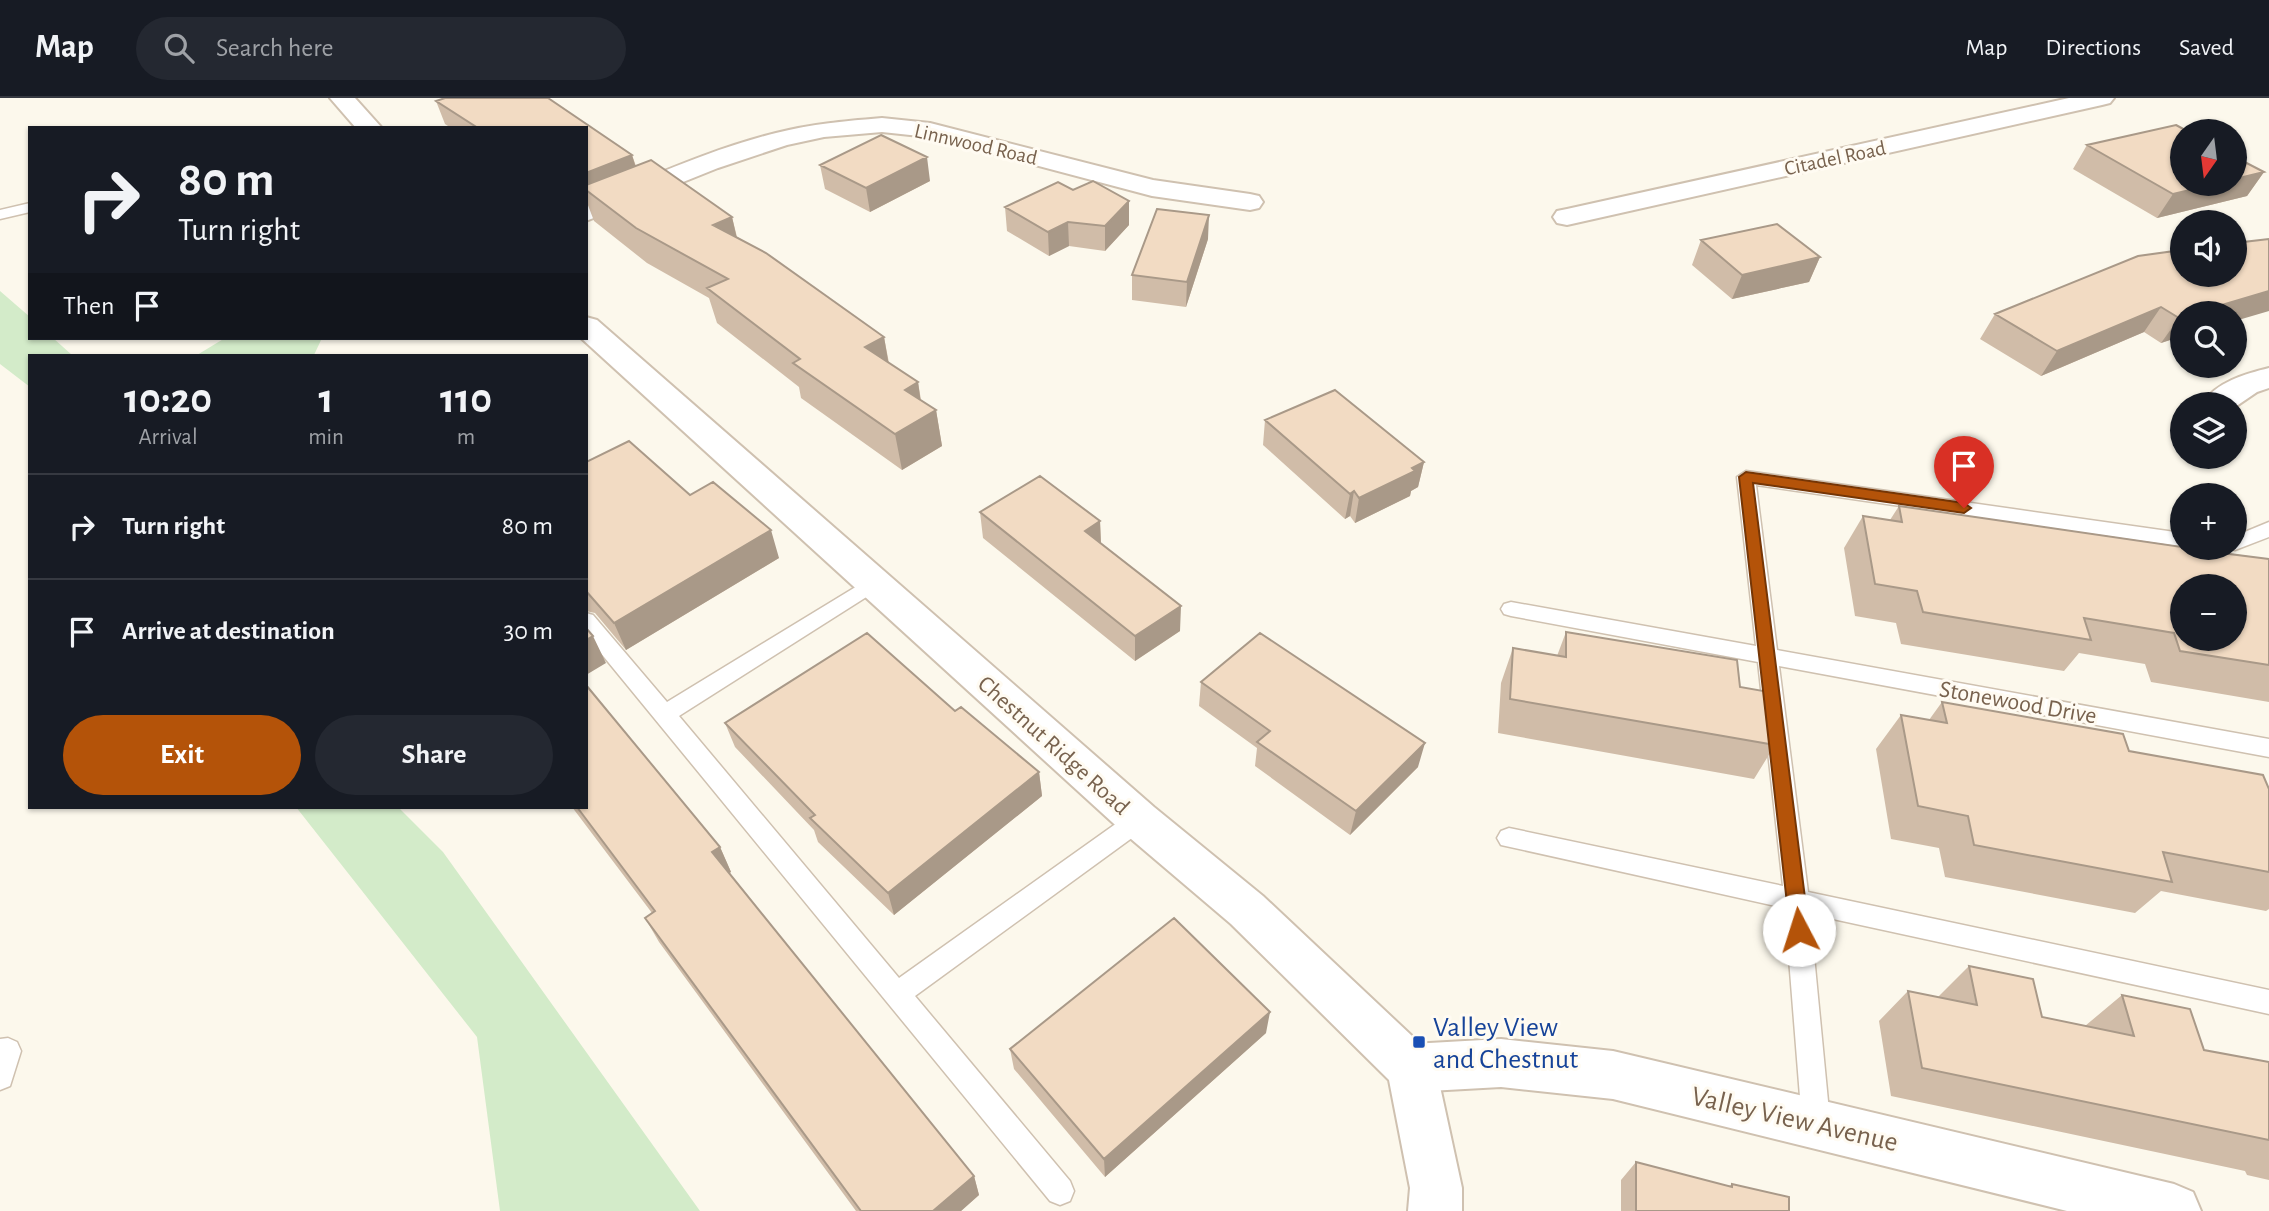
<!DOCTYPE html>
<html lang="en">
<head>
<meta charset="utf-8">
<style>
  :root { --surface:#171b24; --page:#242831; --text:#f1f3f6; --muted:#9ea1a6; --line:#363941; --accent:#b45309 }
  body { margin:0; font-family:"Alegreya Sans",sans-serif; background:var(--page); color:var(--text); height:100vh; display:flex; flex-direction:column; font-size:26px; white-space:nowrap }
  * { box-sizing:border-box; margin:0 }
  p { font-size:23px; color:var(--muted) }
  .icon { flex:none; width:38px; height:38px; fill:none; stroke:currentColor; stroke-width:2; stroke-linecap:round; stroke-linejoin:round }
  .map { position:relative; flex:1; overflow:hidden }
  .side { position:absolute; left:28px; top:256px; width:560px; height:455px; display:flex; flex-direction:column; background:var(--surface); border-radius:0px; box-shadow:0 2px 5px #0004 }
  .side>* { flex:none }
  .top-card { position:absolute; left:28px; top:28px; width:560px; height:214px; border-radius:0px; box-shadow:0 2px 5px #0004; background:#171b24; color:var(--text); overflow:hidden }
  .needle { width:46px; rotate:194deg }
  .tools { position:absolute; left:2170px; top:21px; display:grid; gap:14px }
  .tools a { display:grid; place-items:center; width:77px; height:77px; border-radius:50%; background:var(--surface); box-shadow:0 2px 5px #0004; font-size:35px }
  .pin { position:absolute; display:grid; place-items:center; width:60px; height:60px; color:#fff; margin:-72px -30px; border-radius:50% 50% 50% 0; rotate:-45deg; box-shadow:0 0 7px #0007 }
  .pin .icon { rotate:45deg }
  .me { position:absolute; width:77px; margin:-38px; rotate:355deg; stroke-linejoin:round; filter:drop-shadow(0 0 5px #0008) }
  .turn { display:flex; align-items:center; gap:24px; height:147px; padding:0 35px; font-size:32px }
  .turn .icon { width:91px; height:91px; stroke-width:2.5 }
  .turn b { display:block; font-size:49px; line-height:60px }
  .then { display:flex; align-items:center; height:66px; padding:0 35px; background:#0003; gap:14px; font-size:26px }
  .eta { display:flex; justify-content:space-evenly; align-items:center; height:119px; text-align:center }
  .eta b { font-size:42px; font-weight:600; line-height:49px }
  .primary-button { display:flex; gap:14px; margin-top:auto; padding:14px 35px }
  .primary-button a { flex:1; height:80px; border-radius:42px; background:var(--accent); color:#fff; font-size:28px; font-weight:600; line-height:80px; text-align:center }
  .primary-button a+a { background:var(--page); color:var(--text) }
  ul { padding:0; list-style:none }
  li { display:flex; align-items:center; gap:21px; height:105px; padding:0 35px; border-top:2px solid var(--line) }
  li div { flex:1 }
  li b { display:block; font-size:26px }
  li em { font-style:normal }
  header { display:flex; align-items:center; gap:42px; box-sizing:border-box; height:98px; padding:0 35px; background:var(--surface); border-bottom:2px solid var(--line) }
  header strong { font-size:33px }
  nav { display:flex; gap:38px; margin-inline-start:auto; font-size:24px }
  .search { width:490px; height:63px; background:var(--page); display:flex; align-items:center; gap:18px; box-sizing:border-box; padding:0 24px; border-radius:38px; color:var(--muted); font-size:26px }
  .map>svg:first-child { display:block }
  .green { fill:#d3ebc9 }
  .lines { fill:none; stroke-linecap:round; stroke-linejoin:round }
  .service-casing { stroke:#cfc1b0; stroke-width:3 }
  .minor-casing { stroke:#cfc1b0; stroke-width:4 }
  .tertiary-casing { stroke:#cfc1b0; stroke-width:4 }
  .service { fill:#fff; fill-rule:evenodd }
  .minor { fill:#fff; fill-rule:evenodd }
  .tertiary { fill:#fff; fill-rule:evenodd }
  .wall { fill:#d0bca8 }
  .shaded-wall { fill:#a99988 }
  .building { fill:#f2dbc3; stroke:#a99988; stroke-width:2; fill-rule:evenodd }
  .route { fill:#b45309; stroke:#753606; stroke-width:2 }
  .transit-dot { fill:#1a4fb4; stroke:#fffbf2; stroke-width:2.5 }
  .labels { text-anchor:middle; stroke-width:6; stroke-linejoin:round; paint-order:stroke }
  .far-street-label { font-size:21px; fill:#78624e; stroke:#fffbf2 }
  .street-label { font-size:24px; fill:#78624e; stroke:#fffbf2 }
  .near-transit-label { font-size:28px; fill:#164399; stroke:#fffbf2; text-anchor:start }
  .near-street-label { font-size:28px; fill:#78624e; stroke:#fffbf2 }
</style>
</head>
<body>
<header>
<strong>Map</strong>
<div class="search"><svg class="icon" aria-label="search" viewBox="0 0 24 24"><circle cx="10" cy="10" r="6"/><path d="M15 15l6 6"/></svg>Search here</div>
<nav><a>Map</a><a>Directions</a><a>Saved</a></nav>
</header>
<div class="map">
<svg width="2269" height="1113" viewBox="0 0 2269 1113">
  <rect width="100%" height="100%" fill="#fcf8ec"/>
  <path class="green" d="M0 193 30 219V240H53L72 257H30V289L0 266Z
    M225 240H322L314 257H197Z
    M296 709H398L443 754 700 1113H500L477 939Z"/>
  <g class="lines">
    <g class="service-casing">
      <path id="service" d="M30 105V114L0 121V112Z
        M1746 373 2182 435V449L1756 387 1777 552 2269 641V659L1779 568 1808 794 2269 892V916L1810 816 1830 1024 1826 1034 1816 1038 1806 1034 1802 1024 1785 810 1501 747 1497 740 1501 733 1509 730 1783 788 1758 564 1511 518 1504 516 1501 511 1504 506 1511 504 1756 548 1737 379Z
        M2269 424V439L2235 452 2228 450H2235V438Z
        M872 479 879 481 882 486 879 491 679 618 899 880 1131 715 1139 712 1147 715 1151 722 1147 729 915 898 1070 1083 1074 1093 1070 1103 1060 1107 1050 1103 586 537V515L593 517 667 604Z
        M8 940 17 944 21 953 10 988 0 992V941Z"/>
    </g>
    <g class="minor-casing">
      <path id="minor" d="M2069 0H2114L2110 5 2102 7 1567 127 1557 125 1553 119 1557 113 1567 111Z
        M882 20 930 25 1153 82 1250 96 1259 98 1263 104 1259 110 1250 112 1152 98 929 39 882 34 824 39 787 47 718 70 586 123V105C649 80 711 51 776 35 811 26 846 23 882 20Z
        M2269 270V290L2257 294 2235 309V306H2202C2216 284 2245 276 2269 270Z
        M1501 941 1613 953 2174 1086 2193 1094 2201 1113H2067L1613 1001 1501 989 1411 994 1394 987 1386 970 1394 953 1411 946Z"/>
    </g>
    <g class="tertiary-casing">
      <path id="tertiary" d="M330 0H355L382 30H356Z
        M586 219 597 222 1154 709 1263 798 1428 953 1436 970 1462 1090V1113H1408L1410 1090 1389 982 1231 826 1124 735 581 240H586Z"/>
    </g>
    <use href="#service" class="service"/>
    <use href="#minor" class="minor"/>
    <use href="#tertiary" class="tertiary"/>
  </g>
  <path class="wall" d="M445 0H548L632 57 636 68 651 62 732 119 737 139 766 155 884 239 889 265 918 284 921 302 936 312 942 348 902 372 801 300 799 289 717 225 709 200 647 165 594 123 586 102V30H451L445 26 436 3Z
    M2087 47 2264 74 2247 98 2157 120 2073 71Z
    M820 67 930 83 870 114 825 91Z
    M1005 109 1129 127 1105 153 1069 148 1049 158 1007 133Z
    M1208 141 1186 209 1132 202V177Z
    M1701 142 1820 159 1809 184 1732 201 1692 167Z
    M2182 152V238L2161 245 2144 234 2041 278 1980 241 1995 216Z
    M1265 322 1424 364 1418 389 1411 393 1410 398 1355 425 1350 418 1345 421 1263 347Z
    M586 364 690 397 779 460 626 552 595 515 586 513Z
    M1899 408 2269 461V604L2151 584 2145 566 2079 555 2064 573 1901 546 1896 525 1855 518 1844 450 1863 418 1890 422Z
    M980 414 1100 423 1101 445 1180 533 1135 563 983 440Z
    M1566 534 1740 589 1775 647 1754 681 1498 635 1501 585 1513 550 1557 558Z
    M1201 584 1418 669 1350 737 1255 668 1257 650 1199 608Z
    M1942 604 2269 691V811L2266 813 2161 793 2135 815 1945 779 1939 750 1891 741 1876 651 1901 617 1929 622Z
    M955 613 1039 674 1042 698 894 817 818 744 814 732 735 649 725 625Z
    M572 709H586L720 749 731 774 729 775 974 1078 979 1097 961 1113H856L659 844 645 820 652 815Z
    M1969 868 2042 919 2085 928 2122 897 2204 952 2269 964V1082L2247 1077 2245 1073 1891 998 1879 923 1908 893 1938 899Z
    M1266 935 1105 1079 1014 971 1010 951Z
    M1636 1064 1729 1088 1732 1086 1789 1113H1621V1082Z"/>
  <path class="shaded-wall" d="M632 57 639 80 586 92V75Z
    M927 59 930 83 870 114 866 90Z
    M2264 74 2247 98 2157 120 2173 96 2215 86H2235V81Z
    M1129 103V127L1105 153V128Z
    M1209 117 1208 141 1186 209 1187 184Z
    M732 119 740 154 713 127Z
    M1068 124 1069 148 1049 158 1048 134Z
    M1820 159 1809 184 1732 201 1742 177Z
    M2269 193V213L2235 223V215H2195Z
    M2161 209 2144 234 2041 278 2057 253Z
    M2182 219V238L2161 245 2179 220Z
    M884 239 890 274 865 249Z
    M918 284 923 320 905 292Z
    M936 312 942 348 902 372 895 336Z
    M1424 364 1418 389 1411 393 1410 398 1355 425 1359 400Z
    M1354 393 1350 418 1345 421 1350 396Z
    M1100 423 1101 448 1085 433Z
    M771 432 779 460 626 552 614 525Z
    M1181 508 1180 533 1135 563V538Z
    M593 538 606 565 586 577V542Z
    M1425 645 1418 669 1350 737 1356 713Z
    M1039 674 1042 698 894 817 888 795Z
    M720 749 731 774 723 779 712 754Z
    M1270 914 1266 935 1105 1079 1104 1061Z
    M974 1078 979 1097 961 1113H933Z"/>
  <path class="building" d="M445 0H548L632 57 586 75V30H478L436 3Z
    M2176 27 2187 33H2182V86H2215L2173 96 2087 47Z
    M881 37 927 59 866 90 820 67Z
    M2235 59 2264 74 2235 81Z
    M651 62 732 119 713 127 766 155 884 239 865 249 918 284 905 292 936 312 895 336 793 265 800 261 707 190 728 181 636 130 586 92V87Z
    M1093 83 1129 103 1105 128 1068 124 1048 134 1005 109 1058 84 1073 92Z
    M1157 111 1209 117 1187 184 1132 177Z
    M1777 126 1820 159 1742 177 1701 142Z
    M2269 141V193L2195 215H2182V219L2179 220 2161 209 2057 253 1995 216 2138 158 2182 152V177H2235V145Z
    M1335 292 1424 364 1412 370 1415 373 1359 400 1354 393 1350 396 1265 322Z
    M629 343 690 397 713 384 771 432 614 525 586 493V364Z
    M1040 378 1100 423 1085 433 1181 508 1135 538 980 414Z
    M1899 408 2182 449V450L2269 461V567L2180 553 2174 535 2084 520 2091 542 1923 514 1917 493 1875 486 1863 418 1902 424ZM2182 488H2235V541H2182Z
    M586 530 593 538 586 542Z
    M1566 534 1737 562 1740 589 1769 594 1775 647 1510 601 1513 550 1566 559Z
    M867 535 955 613 961 609 1039 674 888 795 810 720 815 717 725 625Z
    M1260 535 1425 645 1356 713 1257 644 1270 633 1201 584Z
    M586 587 720 749 712 754 974 1078 933 1113H861L645 820 655 813 577 709H586Z
    M1942 604 2123 636 2129 653 2263 677 2269 691V774L2163 754 2172 784 1974 747 1968 718 1918 708 1901 617 1947 625Z
    M1174 820 1270 914 1104 1061 1010 951Z
    M1969 868 2033 881 2042 919 2134 938 2122 897 2190 911 2204 952 2269 964V1042L1922 970 1908 893 1977 907Z
    M1636 1064 1732 1089V1086L1789 1099V1113H1636Z"/>
  <path class="route" d="M1746 374 1964 405 1971 410 1964 415 1753 385 1809 832 1806 838 1799 840 1793 838 1790 832 1739 379Z"/>
  <rect class="transit-dot" x="1412" y="937" width="14" height="14" rx="3.5"/>
  <g class="labels">
    <g class="far-street-label">
      <text transform="translate(976 46) rotate(13)" y="7">Linnwood Road</text>
      <text transform="translate(1835 60) rotate(-12)" y="7">Citadel Road</text>
    </g>
    <g class="street-label">
      <text transform="translate(2018 604) rotate(10)" y="8">Stonewood Drive</text>
      <text transform="translate(1054 647) rotate(42)" y="8">Chestnut Ridge Road</text>
    </g>
    <g class="near-transit-label">
      <text x="1433" y="938">Valley View<tspan x="1433" dy="32">and Chestnut</tspan></text>
    </g>
    <g class="near-street-label">
      <text transform="translate(1795 1020) rotate(13)" y="10">Valley View Avenue</text>
    </g>
  </g>
</svg>
<div class="tools">
<a><svg class="needle" viewBox="-14 -14 28 28"><path d="M0-13l5 13h-10z" fill="#e53935"/><path d="M0 13l5-13h-10z" fill="#9ea1a6"/></svg></a>
<a><svg class="icon" aria-label="sound" viewBox="0 0 24 24"><path d="M4 9h4l5-4v14l-5-4H4zM17 9q2 3 0 6"/></svg></a>
<a><svg class="icon" aria-label="search" viewBox="0 0 24 24"><circle cx="10" cy="10" r="6"/><path d="M15 15l6 6"/></svg></a>
<a><svg class="icon" aria-label="layers" viewBox="0 0 24 24"><path d="M12 4l9 5-9 5-9-5zM3 14l9 5 9-5"/></svg></a>
<a>+</a>
<a>−</a>
</div>
<div class="pin" style="left:1964px;top:410px;background:#d93025"><svg class="icon" aria-label="arrive" viewBox="0 0 24 24"><path d="M6 21V4h12l-3 4 3 4H6"/></svg></div>
<svg class="me" style="left:1799px;top:832px" viewBox="-20 -20 40 40"><circle r="19" fill="#fff"/><path d="M0-13L10 11 0 6-10 11z" fill="#b45309"/></svg>
<div class="top-card">
<div class="turn"><svg class="icon" aria-label="right" viewBox="0 0 24 24"><path d="M7 20v-9h11M14 6l5 5-5 5"/></svg><div><b>80 m</b>Turn right</div></div>
<div class="then">Then<svg class="icon" aria-label="arrive" viewBox="0 0 24 24"><path d="M6 21V4h12l-3 4 3 4H6"/></svg></div>
</div>
<section class="side">
<div class="eta">
<div><b>10:20</b><p>Arrival</p></div>
<div><b>1</b><p>min</p></div>
<div><b>110</b><p>m</p></div>
</div>
<ul>
<li><svg class="icon" aria-label="right" viewBox="0 0 24 24"><path d="M7 20v-9h11M14 6l5 5-5 5"/></svg><div><b>Turn right</b></div><em>80 m</em></li>
<li><svg class="icon" aria-label="arrive" viewBox="0 0 24 24"><path d="M6 21V4h12l-3 4 3 4H6"/></svg><div><b>Arrive at destination</b></div><em>30 m</em></li>
</ul>
<div class="primary-button"><a>Exit</a><a>Share</a></div>
</section>
</div>
</body>
</html>
